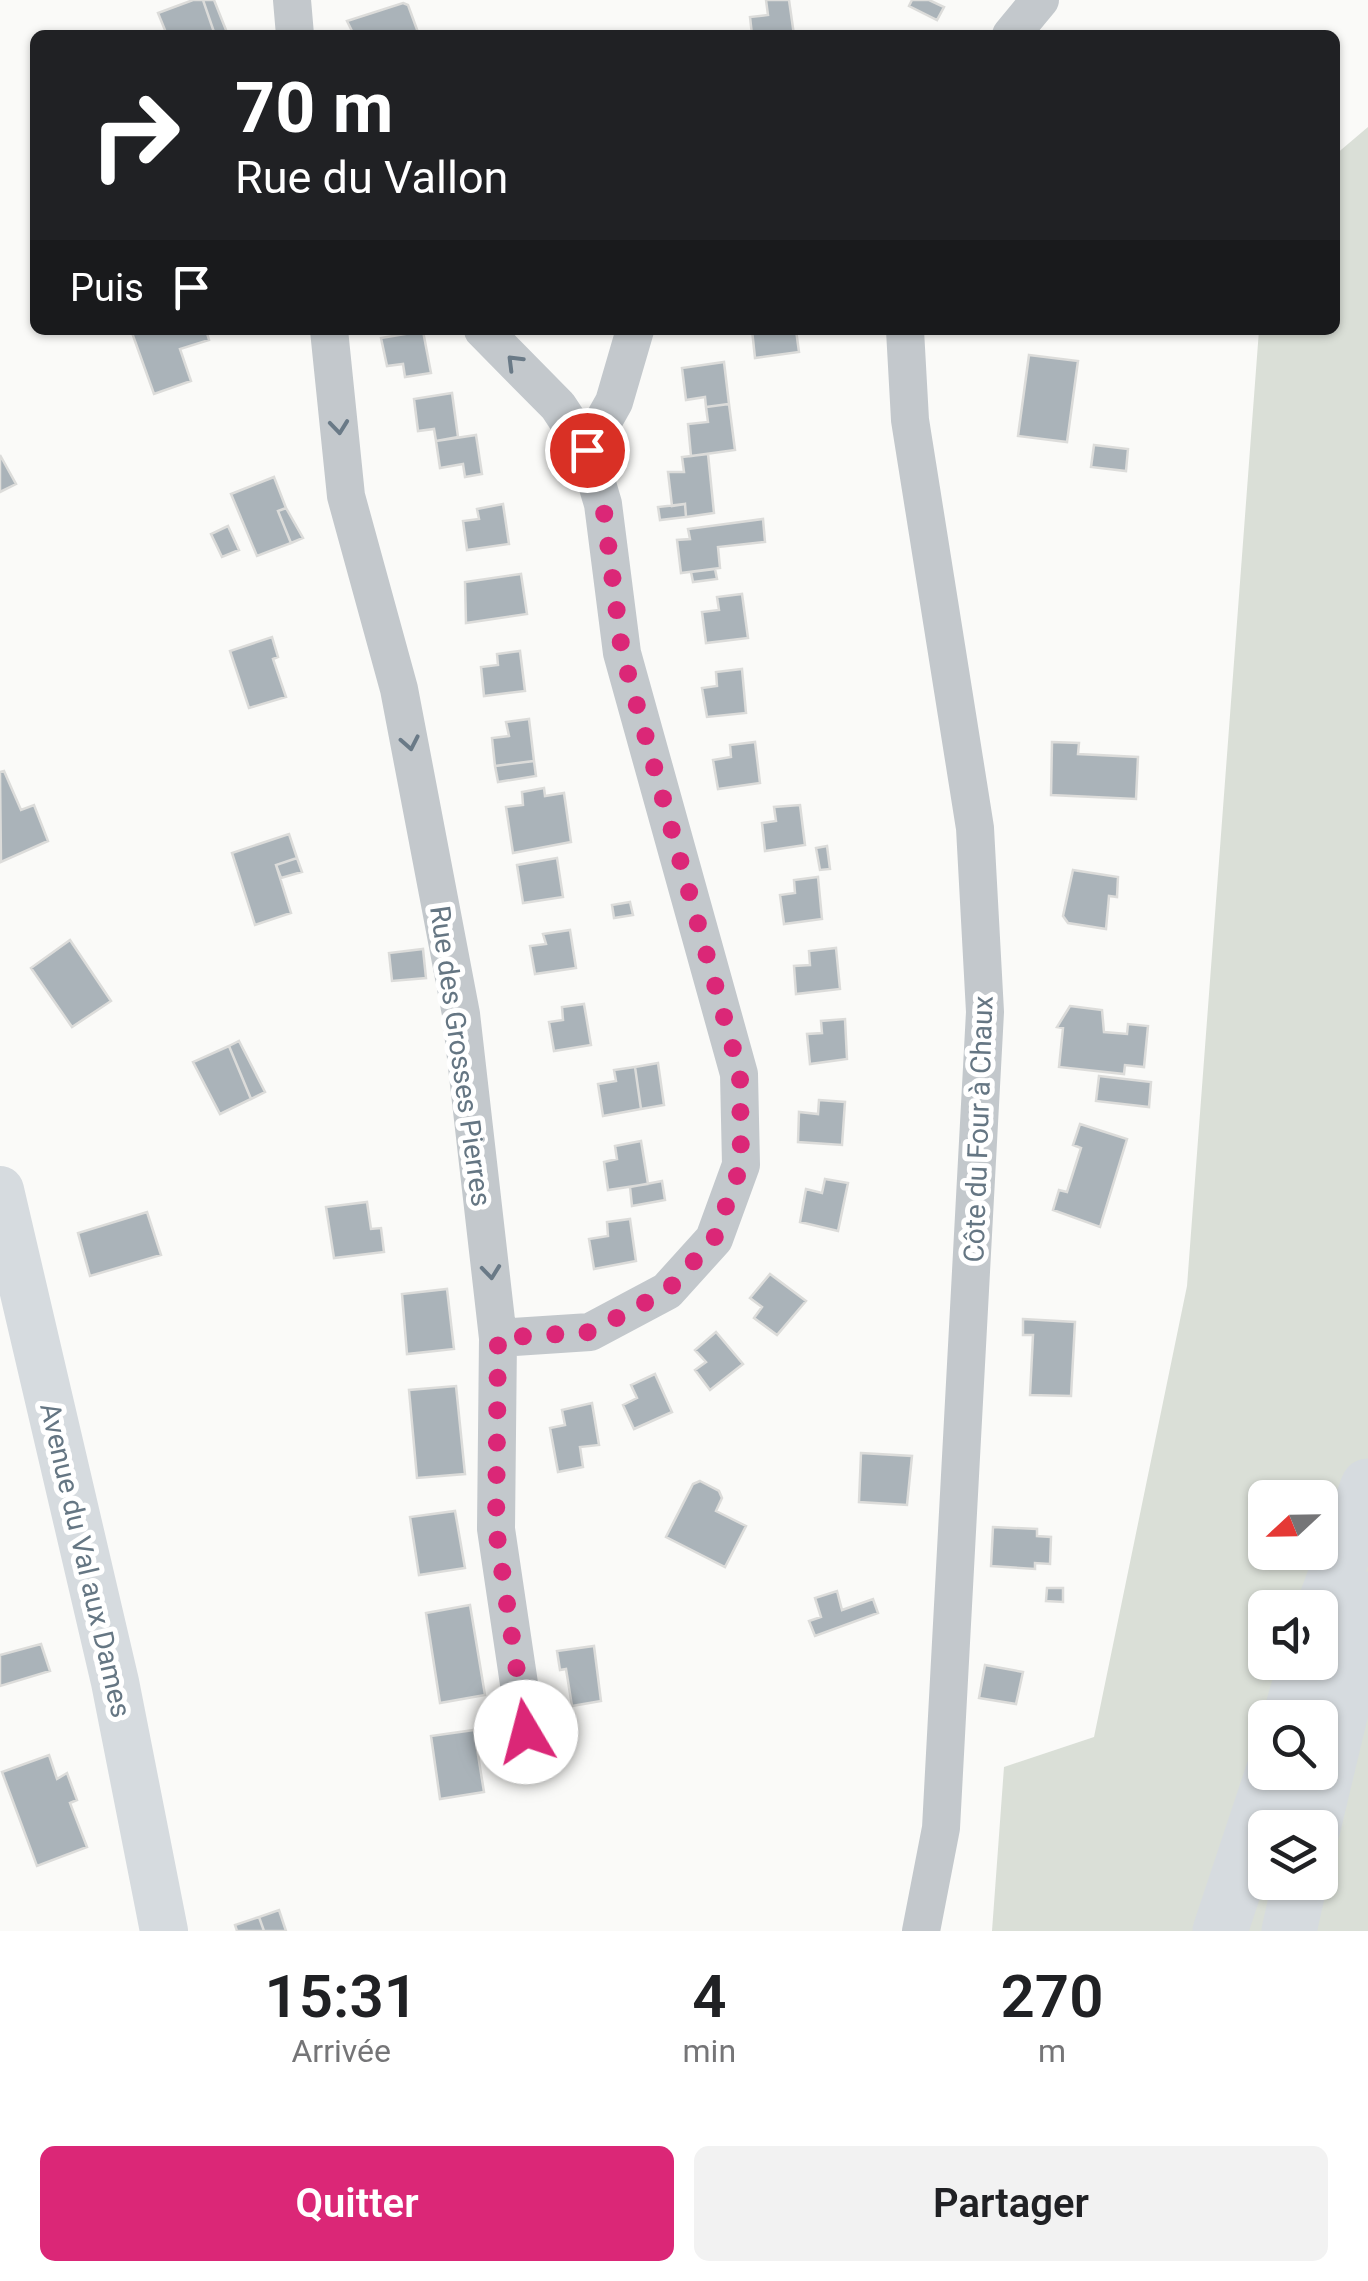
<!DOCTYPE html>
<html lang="fr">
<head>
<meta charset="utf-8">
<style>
  :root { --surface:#fff; --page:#f2f2f2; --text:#202124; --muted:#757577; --accent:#db2777 }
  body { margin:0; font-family:Roboto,sans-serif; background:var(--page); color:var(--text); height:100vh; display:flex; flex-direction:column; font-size:38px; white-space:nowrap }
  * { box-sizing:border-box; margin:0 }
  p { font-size:32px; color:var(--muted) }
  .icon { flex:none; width:55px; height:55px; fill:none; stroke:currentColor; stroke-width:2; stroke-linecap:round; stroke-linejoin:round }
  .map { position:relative; height:1931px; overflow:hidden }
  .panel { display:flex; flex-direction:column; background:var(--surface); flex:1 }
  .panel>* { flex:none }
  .top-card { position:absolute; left:30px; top:30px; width:1310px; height:305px; border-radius:15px; box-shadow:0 2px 8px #0004; background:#202124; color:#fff; overflow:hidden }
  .needle { width:65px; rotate:248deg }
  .controls { position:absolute; left:1248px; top:1480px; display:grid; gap:20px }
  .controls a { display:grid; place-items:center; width:90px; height:90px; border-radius:15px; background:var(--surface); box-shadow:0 2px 8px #0004; font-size:50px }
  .pin { position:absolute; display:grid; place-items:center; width:85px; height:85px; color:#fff; margin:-42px; border:5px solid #fff; border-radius:50%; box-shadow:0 2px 10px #0007 }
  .me { position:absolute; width:110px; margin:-55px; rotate:352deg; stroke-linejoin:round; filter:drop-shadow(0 0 8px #0008) }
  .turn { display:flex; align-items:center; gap:35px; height:210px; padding:0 40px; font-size:45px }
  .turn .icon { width:130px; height:130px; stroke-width:2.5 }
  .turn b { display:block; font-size:70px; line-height:85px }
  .then { display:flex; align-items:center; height:95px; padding:0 40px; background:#0003; gap:20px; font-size:38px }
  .eta { display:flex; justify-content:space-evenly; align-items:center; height:170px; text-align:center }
  .eta b { font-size:60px; font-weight:600; line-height:70px }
  .button { display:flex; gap:20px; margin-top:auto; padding:20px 40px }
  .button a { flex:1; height:115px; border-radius:15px; background:var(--accent); color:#fff; font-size:40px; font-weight:600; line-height:115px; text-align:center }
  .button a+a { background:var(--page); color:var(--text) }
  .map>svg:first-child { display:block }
  .green { fill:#dadfd7; fill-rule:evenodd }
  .building { fill:#aab3b9; stroke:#dcdcda; stroke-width:2.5 }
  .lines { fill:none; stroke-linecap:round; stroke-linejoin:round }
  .minor { stroke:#c3c8cc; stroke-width:38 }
  .major { stroke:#d6dbdf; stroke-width:48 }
  .highway { stroke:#d6dbdf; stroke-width:55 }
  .oneway { stroke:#6a7a87 }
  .route { stroke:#db2777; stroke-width:18; stroke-dasharray:0 32.4 }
  .labels { text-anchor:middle; stroke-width:10; stroke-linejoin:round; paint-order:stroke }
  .street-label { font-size:28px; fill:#657683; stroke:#fff }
</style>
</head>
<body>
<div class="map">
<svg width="1368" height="1931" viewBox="0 0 1368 1931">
  <rect width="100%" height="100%" fill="#fafaf8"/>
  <path class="green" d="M1368 127V1931H992L1004 1767 1094 1737 1187 1286 1259 330H1335V155ZM1265 1498H1320V1552H1265ZM1265 1608H1320V1662H1265ZM1265 1718H1320V1772H1265ZM1265 1828H1320V1882H1265Z"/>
  <path class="building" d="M193 0H203L215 35H167L158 13Z
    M203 0H214L228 35H215Z
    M766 0H789L794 35H752L750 17 768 15Z
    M912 0H929L944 7 937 20 909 6Z
    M403 3 408 5 419 35H354L347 21Z
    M131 330H206L209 340 180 349 191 381 154 394Z
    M752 330H796L799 352 755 358Z
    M423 331 431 373 405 377 403 364 387 366 381 338Z
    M1029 355 1078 361 1067 442 1018 436Z
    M724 362 729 404 706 407 705 397 686 400 682 368Z
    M452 393 458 437 436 441 434 429 418 431 414 399Z
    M729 404 735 450 691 456 688 424 708 422 706 407Z
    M476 435 482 474 465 477 463 464 440 468 436 441Z
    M1094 445 1128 449 1126 471 1091 467Z
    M708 454 714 513 686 517 685 504 672 506 668 472H684L682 457Z
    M0 455 16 484 0 492Z
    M274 477 286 508 278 511 291 543 257 556 231 494Z
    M503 504 509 544 467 550 463 521 479 519 477 509Z
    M685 504 686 517 660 520 658 507Z
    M286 508 303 538 291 543 278 511Z
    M763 519 765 542 718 547 720 568 681 573 677 540 690 539 688 529Z
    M228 526 239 550 222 557 211 534Z
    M715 569 717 579 693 582 691 572Z
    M521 574 527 614 466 623 465 582Z
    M742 594 748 638 706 643 702 612 719 610 717 597Z
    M272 637 278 657 273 659 286 697 249 708 230 651Z
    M520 651 525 691 484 696 481 667 498 665 497 654Z
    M742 669 746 713 707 717 702 688 717 686 716 672Z
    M529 719 534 761 495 766 492 738 509 736 506 722Z
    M755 742 760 783 718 789 713 760 731 757 730 745Z
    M1052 742 1079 743 1078 754 1138 757 1136 799 1051 795Z
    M534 761 536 776 498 782 495 766Z
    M4 771 21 810 34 805 48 841 1 862 0 772Z
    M544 788 545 796 564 793 571 842 513 853 506 807 523 805 522 792Z
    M800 805 805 845 765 851 762 823 776 821 774 807Z
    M289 834 297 858 276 865 291 913 255 925 232 853Z
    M827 846 830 869 820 870 816 848Z
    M297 858 302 872 281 878 276 865Z
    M557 858 563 897 523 903 517 865Z
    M1073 870 1118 877 1117 897 1109 896 1106 929 1068 923 1063 916Z
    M818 877 822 919 784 924 780 895 795 893 794 880Z
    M630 902 633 915 614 918 612 905Z
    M570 930 576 968 535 974 530 946 546 944 543 934Z
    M70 940 111 1001 72 1027 31 968Z
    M836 948 840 989 796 994 794 966 810 965 809 951Z
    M423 949 426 978 392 981 389 953Z
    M584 1004 591 1045 554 1051 549 1022 563 1020 562 1007Z
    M1070 1006 1102 1010 1104 1032 1127 1034 1128 1024 1148 1026 1144 1067 1125 1065 1124 1074 1059 1067 1063 1028 1057 1027Z
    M845 1019 847 1059 810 1064 807 1034 822 1033 821 1021Z
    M239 1041 265 1092 251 1099 229 1046Z
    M229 1046 251 1099 220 1114 193 1062Z
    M658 1063 664 1105 641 1109 635 1067Z
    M635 1067 641 1109 603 1116 598 1084 616 1081 614 1070Z
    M1099 1076 1151 1082 1149 1107 1096 1101Z
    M819 1100 845 1102 842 1145 798 1142 799 1112 818 1114Z
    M1080 1124 1127 1139 1100 1227 1053 1210 1059 1190 1067 1192 1081 1148 1073 1145Z
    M641 1141 648 1184 608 1190 604 1162 617 1159 615 1146Z
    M825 1179 848 1183 838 1231 800 1222 806 1189 822 1193Z
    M662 1181 665 1200 632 1206 630 1187Z
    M367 1202 371 1229 381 1228 384 1252 334 1258 326 1207Z
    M147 1212 161 1255 90 1276 78 1233Z
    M630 1219 636 1261 594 1269 589 1239 608 1236 607 1222Z
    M770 1274 806 1301 777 1335 754 1318 762 1307 750 1298Z
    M447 1289 454 1349 407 1354 402 1294Z
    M1023 1319 1075 1322 1071 1396 1030 1395 1033 1335H1023Z
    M716 1332 743 1364 710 1390 695 1370 706 1362 695 1350Z
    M655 1374 672 1412 634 1429 623 1405 637 1398 631 1385Z
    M456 1386 465 1474 417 1478 409 1390Z
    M592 1403 599 1445 580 1447 583 1467 558 1472 550 1428 565 1425 562 1410Z
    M861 1453 912 1456 907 1505 859 1502Z
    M700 1481 719 1491 722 1498 716 1511 746 1526 725 1567 666 1537 693 1484Z
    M455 1511 465 1568 419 1575 410 1517Z
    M993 1527 1037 1529V1536L1051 1537 1050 1564 1035 1563V1569L991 1566Z
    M1047 1588H1063V1602L1046 1601Z
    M837 1591 842 1610 873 1599 878 1613 815 1636 809 1621 821 1617 815 1598Z
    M470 1605 485 1695 440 1703 426 1613Z
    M41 1644 50 1671 0 1686V1655Z
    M594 1646 601 1701 572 1706 566 1669 560 1670 557 1651Z
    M985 1665 1023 1672 1016 1704 979 1698Z
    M474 1730 484 1792 440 1799 431 1736Z
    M49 1755 57 1779 67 1773 77 1800 70 1803 87 1847 37 1866 2 1772Z
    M279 1910 286 1931H264L259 1917Z
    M259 1917 264 1931H237L235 1925Z"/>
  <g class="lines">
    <path class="minor" d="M292 0 295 35
      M1011 35 1040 0
      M329 330 346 496 399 689 461 1014 498 1338 496 1529 526 1731
      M483 330 558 406 587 450 603 504 622 653 739 1074 741 1165 714 1239 667 1291 590 1332 498 1338
      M905 330 910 420 975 828 985 1012 941 1828 921 1931
      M587 450 614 402 635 330"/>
    <path class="major" d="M0 1190 115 1682 164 1931"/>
    <path class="highway" d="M1320 1618 1368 1486
      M1290 1718 1306 1662
      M1313 1828 1368 1599
      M1220 1931 1273 1772
      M1289 1931 1300 1882"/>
  </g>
  <defs><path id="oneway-chevron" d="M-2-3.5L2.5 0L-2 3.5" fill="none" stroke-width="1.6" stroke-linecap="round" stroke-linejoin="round" transform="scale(2.5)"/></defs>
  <g class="oneway">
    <use href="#oneway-chevron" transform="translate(514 362) rotate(-135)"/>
    <use href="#oneway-chevron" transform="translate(339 427) rotate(84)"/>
    <use href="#oneway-chevron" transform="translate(410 743) rotate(79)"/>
    <use href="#oneway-chevron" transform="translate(491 1272) rotate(84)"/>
  </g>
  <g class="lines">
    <path class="route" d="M526 1732 496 1529 498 1338 590 1332 667 1291 714 1239 741 1165 740 1074 622 652 603 504 587 450"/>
  </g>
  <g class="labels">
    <g class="street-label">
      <text transform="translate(461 1056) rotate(82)" y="10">Rue des Grosses Pierres</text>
      <text transform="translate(978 1129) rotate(-88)" y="10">Côte du Four à Chaux</text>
      <text transform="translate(86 1560) rotate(77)" y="10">Avenue du Val aux Dames</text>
    </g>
  </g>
</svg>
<div class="controls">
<a><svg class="needle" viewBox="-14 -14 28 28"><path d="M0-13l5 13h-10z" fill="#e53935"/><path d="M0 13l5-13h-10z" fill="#757577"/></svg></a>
<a><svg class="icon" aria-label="sound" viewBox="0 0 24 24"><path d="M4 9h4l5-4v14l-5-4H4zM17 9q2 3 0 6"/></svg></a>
<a><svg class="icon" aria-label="search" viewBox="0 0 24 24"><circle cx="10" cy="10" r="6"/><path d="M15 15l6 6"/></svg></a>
<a><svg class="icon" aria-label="layers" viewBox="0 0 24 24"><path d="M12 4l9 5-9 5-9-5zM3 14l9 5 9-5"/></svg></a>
</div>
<div class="pin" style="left:587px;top:450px;background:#d93025"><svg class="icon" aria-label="arrive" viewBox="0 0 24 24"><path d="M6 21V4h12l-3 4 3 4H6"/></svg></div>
<svg class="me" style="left:526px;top:1732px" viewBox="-20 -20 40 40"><circle r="19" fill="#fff"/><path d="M0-13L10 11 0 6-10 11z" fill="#db2777"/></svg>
<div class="top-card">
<div class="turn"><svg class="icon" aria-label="right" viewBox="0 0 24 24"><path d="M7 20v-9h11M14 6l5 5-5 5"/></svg><div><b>70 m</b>Rue du Vallon</div></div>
<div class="then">Puis<svg class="icon" aria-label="arrive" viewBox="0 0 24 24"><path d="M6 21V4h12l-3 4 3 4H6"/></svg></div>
</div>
</div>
<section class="panel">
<div class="eta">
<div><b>15:31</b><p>Arrivée</p></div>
<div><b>4</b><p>min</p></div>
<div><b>270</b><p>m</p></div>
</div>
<div class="button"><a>Quitter</a><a>Partager</a></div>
</section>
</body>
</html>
